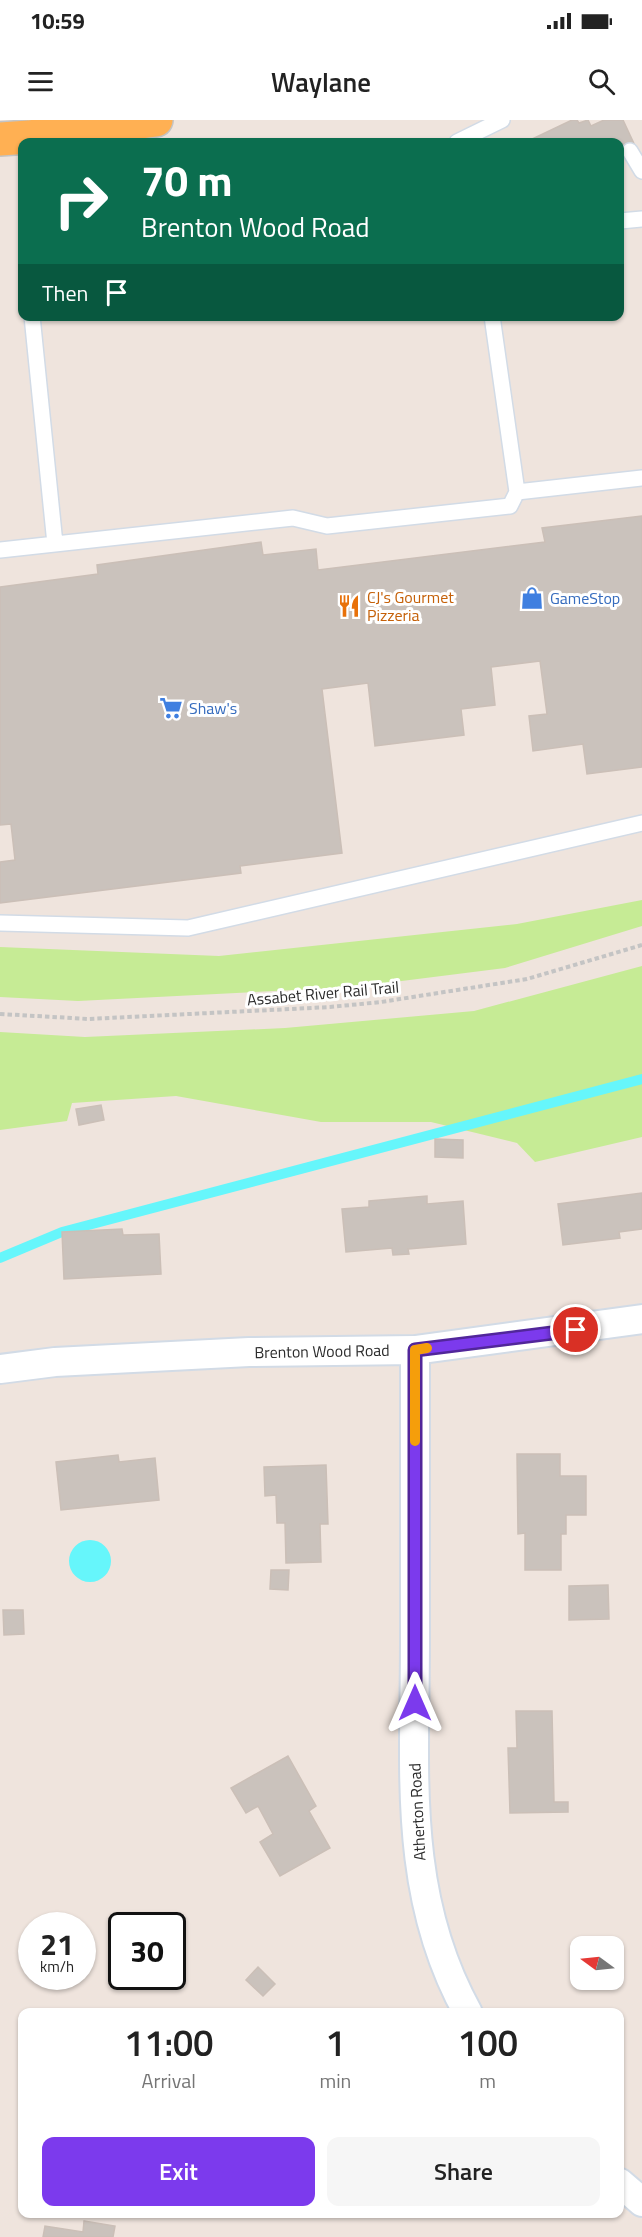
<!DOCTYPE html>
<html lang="en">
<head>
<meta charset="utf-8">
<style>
  :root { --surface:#fff; --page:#f6f6f6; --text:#222; --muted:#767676; --accent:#7c3aed }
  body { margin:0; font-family:"Titillium Web",sans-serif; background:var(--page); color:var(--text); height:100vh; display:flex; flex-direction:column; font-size:22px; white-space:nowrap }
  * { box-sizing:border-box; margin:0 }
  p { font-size:20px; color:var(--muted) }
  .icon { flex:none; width:33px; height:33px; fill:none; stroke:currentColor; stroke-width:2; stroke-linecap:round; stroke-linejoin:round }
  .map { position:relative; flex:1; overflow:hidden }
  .panel { position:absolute; left:18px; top:1888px; width:606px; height:210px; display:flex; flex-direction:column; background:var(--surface); border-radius:12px; box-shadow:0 2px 4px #0004 }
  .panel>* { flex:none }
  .banner { position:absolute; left:18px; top:18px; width:606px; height:183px; border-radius:12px; box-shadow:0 2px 4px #0004; background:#0b6e4f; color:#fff; overflow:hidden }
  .needle { width:39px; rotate:285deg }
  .tools { position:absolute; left:570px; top:1816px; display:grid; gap:12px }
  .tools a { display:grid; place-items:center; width:54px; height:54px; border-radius:12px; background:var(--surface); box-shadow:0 2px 4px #0004; font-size:30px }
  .speed { position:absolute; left:18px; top:1792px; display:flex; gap:12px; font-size:30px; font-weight:700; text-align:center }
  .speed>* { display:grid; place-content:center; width:78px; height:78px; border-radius:50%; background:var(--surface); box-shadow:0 2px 4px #0004; line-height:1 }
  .speed small { font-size:15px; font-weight:400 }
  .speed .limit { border:3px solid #111; border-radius:9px; background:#fff; color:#111 }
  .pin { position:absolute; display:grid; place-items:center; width:51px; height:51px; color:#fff; margin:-26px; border:3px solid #fff; border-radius:50%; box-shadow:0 2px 6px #0007 }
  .me { position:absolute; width:66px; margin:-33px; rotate:0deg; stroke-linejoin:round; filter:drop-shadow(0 0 4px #0008) }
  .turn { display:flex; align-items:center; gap:21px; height:126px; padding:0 24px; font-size:27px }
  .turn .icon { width:78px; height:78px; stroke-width:2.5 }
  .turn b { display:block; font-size:42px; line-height:51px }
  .then { display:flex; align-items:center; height:57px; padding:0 24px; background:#0003; gap:12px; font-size:22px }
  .eta { display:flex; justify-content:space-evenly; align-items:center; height:102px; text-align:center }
  .eta b { font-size:36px; font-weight:600; line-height:42px }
  .button { display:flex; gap:12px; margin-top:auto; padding:12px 24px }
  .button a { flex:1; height:69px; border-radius:12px; background:var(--accent); color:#fff; font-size:24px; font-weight:600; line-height:69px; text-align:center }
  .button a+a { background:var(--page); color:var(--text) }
  .status { display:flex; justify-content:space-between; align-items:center; height:42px; padding:0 30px; background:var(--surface); direction:ltr }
  .status svg { height:16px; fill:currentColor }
  header { display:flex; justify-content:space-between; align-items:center; height:78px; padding:0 24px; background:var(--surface); font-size:27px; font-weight:600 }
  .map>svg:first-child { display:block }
  .green { fill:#c6eb95 }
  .water { fill:#66f6fb }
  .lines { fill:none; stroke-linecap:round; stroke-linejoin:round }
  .stream { stroke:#66f6fb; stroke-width:10 }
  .building { fill:#cac2bc; stroke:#cbbfb7; stroke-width:1.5 }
  .service-casing { stroke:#d2dbe6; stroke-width:18 }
  .minor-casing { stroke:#d2dbe6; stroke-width:32 }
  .primary-casing { stroke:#c4c4c4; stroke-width:36 }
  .path { stroke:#c4c4c4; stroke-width:4; stroke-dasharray:4.5 3; stroke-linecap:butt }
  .service { stroke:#fff; stroke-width:15 }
  .minor { stroke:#fff; stroke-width:28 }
  .primary { stroke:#ffb053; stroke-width:33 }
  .route-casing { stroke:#51269a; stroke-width:15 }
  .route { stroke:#7c3aed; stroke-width:10 }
  .slow { stroke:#f59e0b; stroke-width:10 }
  .labels { text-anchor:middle; stroke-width:6; stroke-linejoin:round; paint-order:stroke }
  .food-label { font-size:16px; fill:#c56008; stroke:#fff; text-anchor:start }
  .shop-label { font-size:16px; fill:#366cbe; stroke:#fff; text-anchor:start }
  .street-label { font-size:16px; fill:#2c2c2c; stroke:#fff }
</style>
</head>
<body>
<div class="status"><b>10:59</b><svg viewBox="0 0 49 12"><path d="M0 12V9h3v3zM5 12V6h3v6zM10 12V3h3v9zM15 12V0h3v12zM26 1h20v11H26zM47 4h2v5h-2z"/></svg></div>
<header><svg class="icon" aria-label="menu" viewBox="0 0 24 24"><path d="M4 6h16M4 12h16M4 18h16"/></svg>Waylane<svg class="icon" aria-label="search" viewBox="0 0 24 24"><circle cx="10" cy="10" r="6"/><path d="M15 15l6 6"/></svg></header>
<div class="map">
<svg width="642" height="2117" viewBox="0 0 642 2117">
  <rect width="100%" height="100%" fill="#efe4dd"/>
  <path class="green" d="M642 780V806L505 848 354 867 78 881 0 877V827L219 836 517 804Z
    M642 846V1017L535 1042 517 1023 431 1002H321L176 976 72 983 67 1001 0 1010V912L85 917 285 908 474 891Z"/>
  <path class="water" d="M69 1441a21 21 0 1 1 42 0a21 21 0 1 1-42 0Z"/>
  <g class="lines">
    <path class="stream" d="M0 1138 62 1112 642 959"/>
  </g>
  <path class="building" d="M572 0H577L579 3 588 0 591 6 604 0H623L636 28 620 36V22H526Z
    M642 396V647L587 654 583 624 533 631 529 596 547 594 540 541 491 547 495 585 461 589 464 615 375 626 368 563 322 569 342 733 240 746 241 753 0 783V742L15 740 11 704 0 705V467L98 454 97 445 261 422 263 435 316 429 318 450 545 422 542 408Z
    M101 985 104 1000 79 1005 76 989Z
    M435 1019 463 1020V1038L435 1037Z
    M642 1073V1109L619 1112 620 1118 563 1125 558 1084Z
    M427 1076V1084L463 1081 466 1124 408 1129 409 1134 393 1135 392 1128 346 1132 342 1089 369 1087V1081Z
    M122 1109 123 1115 159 1114 161 1154 64 1159 62 1112Z
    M517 1334H560V1356H586V1395H566V1414H561V1450H525V1413L518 1414Z
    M118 1335 119 1342 155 1338 159 1380 61 1390 56 1342Z
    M326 1345 328 1404H320L321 1442 286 1443 285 1403H277L276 1375 265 1376 264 1347Z
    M271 1450H289L288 1470 270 1469Z
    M608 1465 609 1499 569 1500V1466Z
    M3 1490H23L24 1514 4 1515Z
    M516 1591H552L554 1682H568V1692L510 1693 508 1628H517Z
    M288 1636 316 1686 309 1691 330 1728 280 1756 260 1722 273 1714 258 1686 246 1693 231 1668Z
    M258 1847 275 1864 263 1876 246 1860Z
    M84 2101 115 2106 113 2117H43L45 2106 83 2112Z"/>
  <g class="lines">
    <g class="service-casing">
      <path id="service" d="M457 22 502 0
        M630 31 642 51
        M620 101 642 99
        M32 196 55 424
        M492 196 517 372
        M0 430 293 398 327 406 510 386 517 372 642 358
        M0 803 188 808 642 703"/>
    </g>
    <g class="minor-casing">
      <path id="minor" d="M415 1230C415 1327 415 1423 415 1520 415 1651 402 1775 468 1893
        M0 1249 55 1242 249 1232 415 1230 642 1199
        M620 2063 642 2082"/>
    </g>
    <g class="primary-casing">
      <path id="primary" d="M0 19 29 17 156 0"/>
    </g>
    <path class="path" d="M0 894 89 899 330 887 381 882 527 859 642 825"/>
    <use href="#service" class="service"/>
    <use href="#minor" class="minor"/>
    <use href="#primary" class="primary"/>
  </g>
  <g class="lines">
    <g class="route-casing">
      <path id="route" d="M415 1583V1230L576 1210"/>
    </g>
    <use href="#route" class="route"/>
    <path class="slow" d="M415 1321V1230L427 1228"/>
  </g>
  <defs>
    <g id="shop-bare" transform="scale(1.8)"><path d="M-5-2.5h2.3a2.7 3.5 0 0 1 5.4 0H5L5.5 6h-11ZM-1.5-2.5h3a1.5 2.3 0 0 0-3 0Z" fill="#3f7fe0" stroke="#fff" stroke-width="2.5" paint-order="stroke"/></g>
    <g id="restaurant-bare" transform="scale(1.8)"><path d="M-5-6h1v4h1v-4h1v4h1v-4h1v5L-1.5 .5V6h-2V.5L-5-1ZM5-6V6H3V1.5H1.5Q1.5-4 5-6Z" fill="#e8710a" stroke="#fff" stroke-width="2.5" paint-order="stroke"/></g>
    <g id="supermarket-bare" transform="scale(1.8)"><path d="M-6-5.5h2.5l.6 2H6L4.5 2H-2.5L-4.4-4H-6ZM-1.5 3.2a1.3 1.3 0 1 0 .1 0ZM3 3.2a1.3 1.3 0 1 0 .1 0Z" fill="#3f7fe0" stroke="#fff" stroke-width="2.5" paint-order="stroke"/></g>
  </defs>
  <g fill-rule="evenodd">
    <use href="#shop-bare" x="532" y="478"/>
    <use href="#restaurant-bare" x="349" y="486"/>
    <use href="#supermarket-bare" x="171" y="588"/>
  </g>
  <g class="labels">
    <g class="food-label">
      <text x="367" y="483">CJ's Gourmet<tspan x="367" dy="18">Pizzeria</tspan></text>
    </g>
    <g class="shop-label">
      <text x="550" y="484">GameStop</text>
      <text x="189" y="594">Shaw's</text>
    </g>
    <g class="street-label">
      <text transform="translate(323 873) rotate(-5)" y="6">Assabet River Rail Trail</text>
      <text transform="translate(322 1231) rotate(-1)" y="6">Brenton Wood Road</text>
      <text transform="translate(417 1692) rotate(-93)" y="6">Atherton Road</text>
    </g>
  </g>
</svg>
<div class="tools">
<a><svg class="needle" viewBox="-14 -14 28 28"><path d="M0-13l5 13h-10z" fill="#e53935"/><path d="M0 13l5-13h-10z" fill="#767676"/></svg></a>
</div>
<div class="speed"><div>21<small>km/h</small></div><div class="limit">30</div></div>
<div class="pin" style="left:576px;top:1210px;background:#d93025"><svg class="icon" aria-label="arrive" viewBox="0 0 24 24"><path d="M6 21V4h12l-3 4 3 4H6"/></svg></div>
<svg class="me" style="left:415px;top:1583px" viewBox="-20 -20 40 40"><path d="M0-17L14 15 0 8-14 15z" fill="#7c3aed" stroke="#fff" stroke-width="4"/></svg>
<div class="banner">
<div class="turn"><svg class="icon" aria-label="right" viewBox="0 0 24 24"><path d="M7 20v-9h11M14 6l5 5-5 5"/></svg><div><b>70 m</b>Brenton Wood Road</div></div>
<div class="then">Then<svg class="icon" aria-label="arrive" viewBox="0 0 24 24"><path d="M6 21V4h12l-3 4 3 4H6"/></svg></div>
</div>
<section class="panel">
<div class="eta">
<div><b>11:00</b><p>Arrival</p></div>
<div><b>1</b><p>min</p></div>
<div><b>100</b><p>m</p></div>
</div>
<div class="button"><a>Exit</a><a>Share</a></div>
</section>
</div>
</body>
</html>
